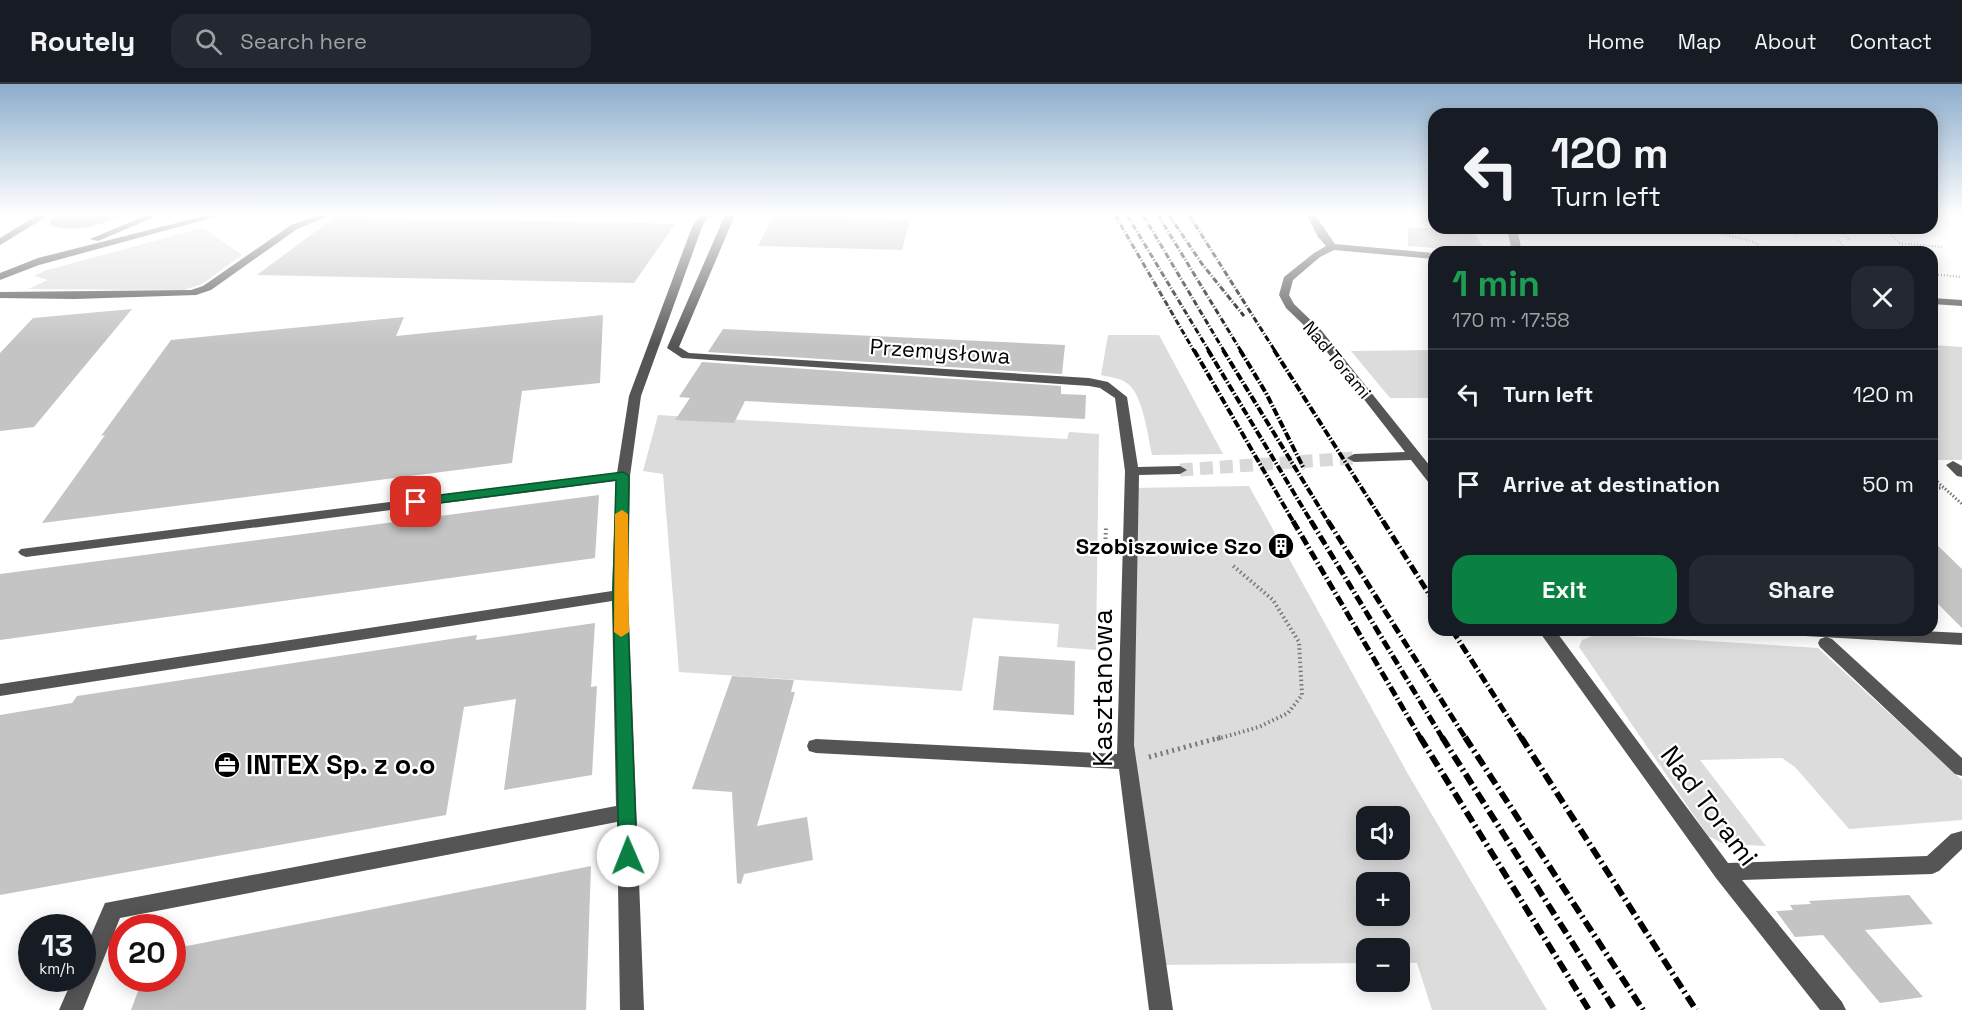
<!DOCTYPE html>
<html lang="en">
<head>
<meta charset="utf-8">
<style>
  :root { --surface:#171b24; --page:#242831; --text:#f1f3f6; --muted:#9ea1a6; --line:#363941; --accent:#0b8043 }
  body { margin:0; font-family:"Space Grotesk",sans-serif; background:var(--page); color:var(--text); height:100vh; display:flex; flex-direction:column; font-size:22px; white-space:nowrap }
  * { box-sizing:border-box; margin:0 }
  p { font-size:20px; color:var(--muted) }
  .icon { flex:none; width:33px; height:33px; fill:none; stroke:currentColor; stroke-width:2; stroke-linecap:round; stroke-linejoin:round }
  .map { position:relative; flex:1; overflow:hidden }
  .details { position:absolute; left:1428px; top:162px; width:510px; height:390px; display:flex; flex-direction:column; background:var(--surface); border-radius:18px; box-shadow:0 3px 15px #0003 }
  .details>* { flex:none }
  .hud { position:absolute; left:1428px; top:24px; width:510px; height:126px; border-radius:18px; box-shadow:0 3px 15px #0003; background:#171b24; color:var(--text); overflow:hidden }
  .tools { position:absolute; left:1356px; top:722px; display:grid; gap:12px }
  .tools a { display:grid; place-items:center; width:54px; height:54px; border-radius:12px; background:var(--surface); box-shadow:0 3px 15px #0003; font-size:30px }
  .speed { position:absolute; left:18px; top:830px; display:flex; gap:12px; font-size:30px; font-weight:700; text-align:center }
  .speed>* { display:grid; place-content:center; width:78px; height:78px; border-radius:50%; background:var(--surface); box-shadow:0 3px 15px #0003; line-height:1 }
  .speed small { font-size:15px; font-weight:400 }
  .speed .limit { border:9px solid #d22; background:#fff; color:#111 }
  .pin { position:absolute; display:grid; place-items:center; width:51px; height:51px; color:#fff; margin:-26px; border-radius:12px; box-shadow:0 3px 9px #0006 }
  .me { position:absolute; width:66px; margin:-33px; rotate:359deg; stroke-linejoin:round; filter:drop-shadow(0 0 4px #0008) }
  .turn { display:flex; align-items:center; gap:21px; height:126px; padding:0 24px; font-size:27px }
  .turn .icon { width:78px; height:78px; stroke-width:2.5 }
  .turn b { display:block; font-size:42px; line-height:51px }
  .round { display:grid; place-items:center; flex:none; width:63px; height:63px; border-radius:18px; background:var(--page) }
  .summary { display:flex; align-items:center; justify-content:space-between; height:102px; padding:0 24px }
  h1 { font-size:36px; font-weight:700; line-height:45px; color:#1e9e55 }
  .cta { display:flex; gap:12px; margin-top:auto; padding:12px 24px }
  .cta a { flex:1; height:69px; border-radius:18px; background:var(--accent); color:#fff; font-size:24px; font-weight:700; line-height:69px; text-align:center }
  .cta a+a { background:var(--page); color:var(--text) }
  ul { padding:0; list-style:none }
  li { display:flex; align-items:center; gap:18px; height:90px; padding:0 24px; border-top:2px solid var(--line) }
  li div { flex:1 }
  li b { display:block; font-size:22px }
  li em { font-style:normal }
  header { display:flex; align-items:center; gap:36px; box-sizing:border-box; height:84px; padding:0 30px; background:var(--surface); border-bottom:2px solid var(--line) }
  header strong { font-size:28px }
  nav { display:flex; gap:33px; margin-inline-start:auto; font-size:21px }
  .search { width:420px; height:54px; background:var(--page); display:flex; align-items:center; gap:15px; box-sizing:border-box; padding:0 21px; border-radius:18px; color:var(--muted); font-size:22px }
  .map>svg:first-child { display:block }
  .green { fill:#dcdcdc; fill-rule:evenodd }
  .water { fill:#a3a3a3 }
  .building { fill:#c4c4c4 }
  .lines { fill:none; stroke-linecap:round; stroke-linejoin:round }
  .minor-tunnel { stroke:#d9d9d9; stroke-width:13; stroke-dasharray:13 7; stroke-linecap:butt }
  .path-far3 { stroke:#777; stroke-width:2; stroke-dasharray:1 2; stroke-linecap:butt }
  .path-far2 { stroke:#777; stroke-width:3; stroke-dasharray:1.5 2; stroke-linecap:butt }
  .path-far1 { stroke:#777; stroke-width:4; stroke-dasharray:1.5 3; stroke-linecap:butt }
  .path { stroke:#777; stroke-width:5; stroke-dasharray:2 4; stroke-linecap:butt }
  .minor { fill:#555; fill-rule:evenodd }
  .rail-far3 { stroke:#000; stroke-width:3; stroke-dasharray:6 2 1 2; stroke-linecap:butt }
  .rail-far2 { stroke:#000; stroke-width:4; stroke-dasharray:8 2 1.5 2; stroke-linecap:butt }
  .rail-far1 { stroke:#000; stroke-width:5; stroke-dasharray:10 3 1.5 3; stroke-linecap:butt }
  .rail { stroke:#000; stroke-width:6; stroke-dasharray:12 4 2 4; stroke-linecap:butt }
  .route { fill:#0b8043; stroke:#07532c; stroke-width:1.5 }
  .slow { fill:#f59e0b }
  .labels { text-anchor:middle; stroke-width:4.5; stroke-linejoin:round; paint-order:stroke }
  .far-street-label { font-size:18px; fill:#000; stroke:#fff }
  .street-label { font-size:22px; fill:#000; stroke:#fff }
  .poi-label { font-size:22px; font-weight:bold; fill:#000; stroke:#fff; text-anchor:end }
  .near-street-label { font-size:27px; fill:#000; stroke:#fff }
  .near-poi-label { font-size:27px; font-weight:bold; fill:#000; stroke:#fff; text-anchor:start }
</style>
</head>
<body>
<header>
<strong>Routely</strong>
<div class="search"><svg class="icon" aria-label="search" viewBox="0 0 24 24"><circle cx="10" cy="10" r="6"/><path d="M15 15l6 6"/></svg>Search here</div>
<nav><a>Home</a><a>Map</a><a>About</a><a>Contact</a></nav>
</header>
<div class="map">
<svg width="1962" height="926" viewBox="0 0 1962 926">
  <rect width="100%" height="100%" fill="#fff"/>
  <path class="green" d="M203 144 242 171 202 200 184 206 28 205 48 196 34 192 47 186Z
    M1108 251H1159L1223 370 1152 371C1148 353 1143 311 1128 300 1121 294 1110 293 1101 291Z
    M1932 261 1962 263V376H1932Z
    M1434 266V314H1390L1351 267Z
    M658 331 1067 355 1069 348 1099 350 1096 566 1057 563 1059 540 973 534 962 607 679 588 663 390 643 387Z
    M1249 402 1408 690 1547 926H1432L1417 879H1400V864H1366V879L1156 881 1125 661 1132 404ZM1366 732H1400V765H1366ZM1366 798H1400V831H1366Z
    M1597 550 1818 564 1962 696V736L1849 745 1795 683 1782 674 1700 676 1766 762 1724 760 1708 752 1579 563 1582 556Z"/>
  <path class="water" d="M58 131H122C103 142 71 149 50 141V136Z"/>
  <path class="building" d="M774 132 910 135 902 166 758 162Z
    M335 133 640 139 675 140 634 199 257 191Z
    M1408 144H1471L1486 168 1408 162Z
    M132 225 34 343 0 347V269L33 234Z
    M603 231 600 299 522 307 512 379 42 439 105 351 101 352 171 256 404 233 396 252Z
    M723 245 1065 261 1062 290 708 268Z
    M702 278 1061 302V310L1086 311 1085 335 745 317 734 339 675 336 690 314 679 313Z
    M599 411 595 474 0 556V490Z
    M1932 456 1962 485V544L1932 514Z
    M595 539 591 603 597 602 592 691 504 706 516 615 464 623 446 731 0 811V631L72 619 77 612 477 551 476 556Z
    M999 572 1075 577 1074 631 993 626Z
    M732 592 794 596 791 608H795L757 742 807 733 813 776 744 790 741 800 737 799 732 708 692 705Z
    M591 782 586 926H131L143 894H172V865Z
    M1909 811 1933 840 1865 846 1923 913 1880 919 1823 851 1795 853 1776 827 1793 826 1790 821 1811 820 1809 817Z"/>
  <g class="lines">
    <path class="minor-tunnel" d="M1180 386 1354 374"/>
    <path class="path-far3" d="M1700 144 1754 158 1769 168
      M1789 144 1798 153
      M1885 144 1908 168
      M1842 148 1850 157
      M1838 156 1849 168
      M1899 159 1942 163
      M1790 168 1786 164 1845 168
      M1932 190 1962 193"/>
    <path class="path-far2" d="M1932 393 1962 420
      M1932 404H1943"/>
    <path class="path-far1" d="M1105 464 1106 444
      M1575 546 1595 547
      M1217 655 1259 643 1288 629 1302 611 1299 558 1273 516 1231 480"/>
    <path class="path" d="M1149 673 1222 653"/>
    <path class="minor" d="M38 131H49L0 161V154Z
      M147 131H159L98 157 90 155Z
      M208 131H222L39 181 0 196V189L38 174Z
      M319 131H331L297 145 211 206 196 211 75 215 0 214V208L191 206 203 202 291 141Z
      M700 131H709L702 143 641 312 630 392 628 511 644 926H620L617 738 120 834 83 926H59L73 894H82V872L105 819 616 722 612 517 0 612V600L612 507 616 397 26 473 21 471 18 468 21 465 617 389 629 312 692 143Z
      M725 131H735L679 263 689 269 1089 294 1108 298 1127 313 1138 383 1180 382 1187 386 1180 390 1139 391 1134 661 1173 926H1149L1119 685 816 669 809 667 807 662 809 657 816 655 1117 670 1125 387 1115 314 1100 304 1089 302 682 274 667 264Z
      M1307 131H1315L1335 160 1434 169V175L1334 166 1320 173 1293 196 1289 211 1294 220 1321 246 1434 387V400L1429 399 1411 376 1354 378 1347 374 1354 370 1405 368 1313 250 1286 224 1279 211 1284 193 1314 169 1326 162 1318 153Z
      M1507 144H1517L1522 168H1512Z
      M1932 214 1962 216V222L1932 220Z
      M1953 377 1962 382V393L1957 392 1946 381Z
      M1538 546H1555L1728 779 1927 772 1951 750 1962 747V765L1939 787 1932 790 1742 796 1842 918 1846 926H1820L1716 794Z
      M1797 546H1903L1962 549V561L1805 552 1799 550Z
      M1826 553 1832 555 1962 674V692L1955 690 1820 563 1818 559 1820 555Z"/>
    <path class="rail-far3" d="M1115 131 1194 267
      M1127 131 1209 267
      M1143 131 1224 267
      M1158 131 1241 267
      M1169 131 1202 180 1244 232
      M1189 131 1275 267"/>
    <path class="rail-far2" d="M1194 266 1294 439
      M1208 266 1312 439
      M1223 266 1329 439
      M1240 266 1266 309 1304 385
      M1274 266 1384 439"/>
    <path class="rail-far1" d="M1293 437 1421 655
      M1311 437 1443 655
      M1328 437 1466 655
      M1383 437 1434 518
      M1452 546 1522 655"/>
    <path class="rail" d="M1420 653 1589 926
      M1442 653 1615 926
      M1465 653 1643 926
      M1521 653 1696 926"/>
  </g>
  <linearGradient id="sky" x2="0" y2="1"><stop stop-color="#8cadcc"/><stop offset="0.5" stop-color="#fff"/><stop offset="1" stop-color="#fff" stop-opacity="0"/></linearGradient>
  <rect width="1962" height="260" fill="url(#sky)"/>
  <path class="route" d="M623 388 629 392 627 511 637 772 635 777 628 779 621 777 619 772 613 511 616 396 416 422 410 418 416 414Z"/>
  <path class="slow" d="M622 426 628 430 629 548 621 553 614 548 615 430Z"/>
  <defs>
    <g id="building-disc" transform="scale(1.35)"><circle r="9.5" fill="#000" stroke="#fff"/><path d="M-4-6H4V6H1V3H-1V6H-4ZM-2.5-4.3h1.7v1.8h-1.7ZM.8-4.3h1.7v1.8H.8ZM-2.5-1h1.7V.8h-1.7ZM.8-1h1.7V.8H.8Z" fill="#fff"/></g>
    <g id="office-disc" transform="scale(1.35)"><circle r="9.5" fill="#000" stroke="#fff"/><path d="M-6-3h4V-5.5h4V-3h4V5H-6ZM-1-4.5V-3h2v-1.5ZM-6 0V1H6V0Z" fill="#fff"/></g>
  </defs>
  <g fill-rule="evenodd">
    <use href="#building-disc" x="1281" y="462"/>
    <use href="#office-disc" x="227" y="681"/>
  </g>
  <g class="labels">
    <g class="far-street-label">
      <text transform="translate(1337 276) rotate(50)" y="6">Nad Torami</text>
    </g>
    <g class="street-label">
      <text transform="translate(940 267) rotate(4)" y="8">Przemysłowa</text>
    </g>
    <g class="poi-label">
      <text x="1262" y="470">Szobiszowice Szo</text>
    </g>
    <g class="near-street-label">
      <text transform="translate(1103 604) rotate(-90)" y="9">Kasztanowa</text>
      <text transform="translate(1709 722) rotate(53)" y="9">Nad Torami</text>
    </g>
    <g class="near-poi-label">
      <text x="246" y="690">INTEX Sp. z o.o</text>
    </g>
  </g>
</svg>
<div class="tools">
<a><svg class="icon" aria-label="sound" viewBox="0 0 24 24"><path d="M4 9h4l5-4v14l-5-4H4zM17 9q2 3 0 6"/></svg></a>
<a>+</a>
<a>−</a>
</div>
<div class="speed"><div>13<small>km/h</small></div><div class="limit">20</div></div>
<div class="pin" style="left:416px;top:418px;background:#d93025"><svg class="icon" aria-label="arrive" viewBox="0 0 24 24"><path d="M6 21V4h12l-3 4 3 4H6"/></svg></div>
<svg class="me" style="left:628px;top:772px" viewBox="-20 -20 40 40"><circle r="19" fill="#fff"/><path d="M0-13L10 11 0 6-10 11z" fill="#0b8043"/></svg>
<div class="hud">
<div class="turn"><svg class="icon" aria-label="left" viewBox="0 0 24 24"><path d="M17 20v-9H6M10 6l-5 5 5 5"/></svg><div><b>120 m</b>Turn left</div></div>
</div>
<section class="details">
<div class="summary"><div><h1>1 min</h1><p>170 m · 17:58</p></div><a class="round"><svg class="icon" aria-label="close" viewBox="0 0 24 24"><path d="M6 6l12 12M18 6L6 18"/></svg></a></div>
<ul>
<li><svg class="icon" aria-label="left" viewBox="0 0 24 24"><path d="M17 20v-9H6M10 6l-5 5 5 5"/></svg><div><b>Turn left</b></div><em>120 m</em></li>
<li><svg class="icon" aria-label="arrive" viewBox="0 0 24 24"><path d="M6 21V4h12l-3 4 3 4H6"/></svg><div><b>Arrive at destination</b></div><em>50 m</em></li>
</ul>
<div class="cta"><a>Exit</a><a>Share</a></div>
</section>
</div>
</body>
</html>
